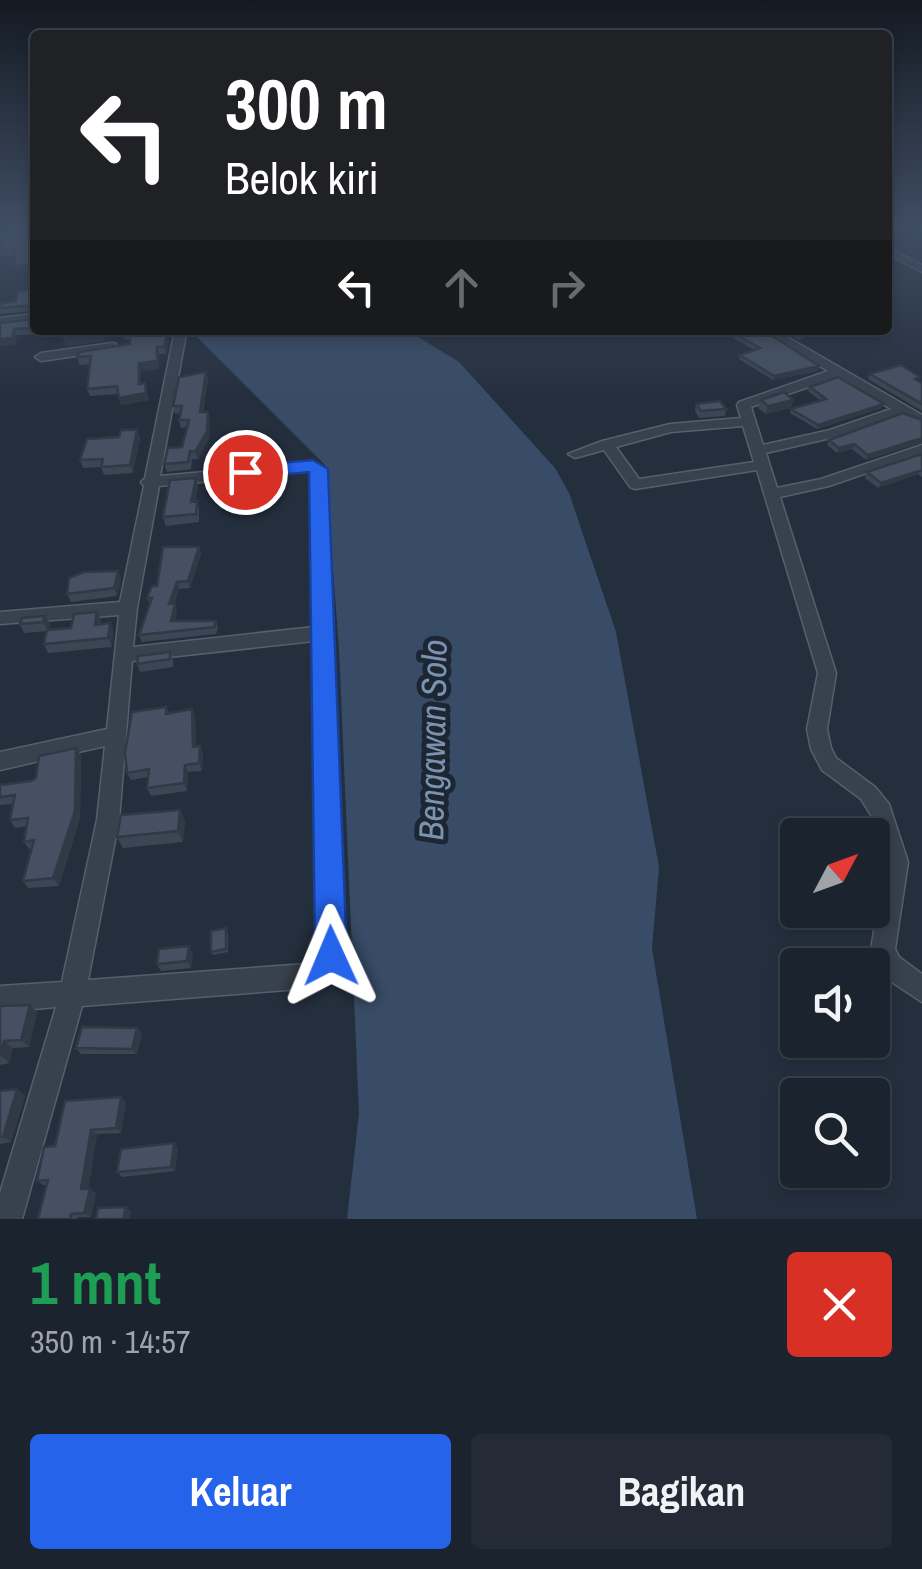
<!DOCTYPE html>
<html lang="id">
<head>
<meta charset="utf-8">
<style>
  :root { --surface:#1b232e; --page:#242b36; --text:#f1f3f6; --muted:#a0a4aa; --line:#39404a; --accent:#2563eb }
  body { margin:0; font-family:"Archivo Narrow",sans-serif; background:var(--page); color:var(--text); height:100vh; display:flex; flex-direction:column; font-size:38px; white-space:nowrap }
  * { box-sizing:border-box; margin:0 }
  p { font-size:32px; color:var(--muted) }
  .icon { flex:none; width:55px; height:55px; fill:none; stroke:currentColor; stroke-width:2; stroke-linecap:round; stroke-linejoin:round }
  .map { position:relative; height:1219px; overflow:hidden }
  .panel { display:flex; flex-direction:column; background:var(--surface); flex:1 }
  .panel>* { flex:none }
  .guide { position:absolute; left:30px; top:30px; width:862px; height:305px; border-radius:10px; box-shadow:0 5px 15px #0003,0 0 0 2px var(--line); background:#202124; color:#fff; overflow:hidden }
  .needle { width:65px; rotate:49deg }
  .buttons { position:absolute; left:780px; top:818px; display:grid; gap:20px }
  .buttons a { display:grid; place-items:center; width:110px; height:110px; border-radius:10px; background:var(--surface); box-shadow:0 5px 15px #0003,0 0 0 2px var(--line); font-size:50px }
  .pin { position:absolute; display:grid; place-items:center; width:85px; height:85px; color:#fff; margin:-42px; border:5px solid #fff; border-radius:50%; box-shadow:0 2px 10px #0007 }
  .me { position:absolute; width:110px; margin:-55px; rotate:359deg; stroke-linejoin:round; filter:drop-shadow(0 0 8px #0008) }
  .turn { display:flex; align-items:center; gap:35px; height:210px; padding:0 30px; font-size:45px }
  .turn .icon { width:130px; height:130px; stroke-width:2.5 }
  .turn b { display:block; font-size:70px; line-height:85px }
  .lanes { display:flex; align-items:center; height:95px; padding:0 30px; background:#0003; justify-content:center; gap:50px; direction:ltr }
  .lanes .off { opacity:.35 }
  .round { display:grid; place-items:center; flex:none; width:105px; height:105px; border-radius:10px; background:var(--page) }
  .headline { display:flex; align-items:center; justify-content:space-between; height:170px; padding:0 30px }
  h1 { font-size:60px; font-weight:700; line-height:75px; color:#1e9e55 }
  .button { display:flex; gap:20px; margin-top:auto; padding:20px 30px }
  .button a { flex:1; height:115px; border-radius:10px; background:var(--accent); color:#fff; font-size:40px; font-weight:700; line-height:115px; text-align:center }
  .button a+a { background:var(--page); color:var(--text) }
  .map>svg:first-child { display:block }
  .water { fill:#394c67 }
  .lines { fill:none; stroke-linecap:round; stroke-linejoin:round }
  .minor-casing { stroke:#565f6c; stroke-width:3 }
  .minor { fill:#38414e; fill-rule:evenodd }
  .wall { fill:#3b4654 }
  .shaded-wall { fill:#303945 }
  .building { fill:#455162; stroke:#303945; stroke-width:2.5 }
  .route { fill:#2563eb; stroke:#184099; stroke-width:2.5 }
  .labels { text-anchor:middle; stroke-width:10; stroke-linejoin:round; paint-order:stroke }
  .water-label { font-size:35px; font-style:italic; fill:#7c92b1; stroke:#1d2633 }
</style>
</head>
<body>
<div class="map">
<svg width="922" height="1219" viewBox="0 0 922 1219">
  <rect width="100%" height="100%" fill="#242f3e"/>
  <path class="water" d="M190 330H407L459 362 555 468 569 493 616 632 659 867 652 949 697 1219H347L359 1113 339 649 325 465Z"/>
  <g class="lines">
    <g class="minor-casing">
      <path id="minor" d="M32 228 35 229V233L0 240V234Z
        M888 247 922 265V272L888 254Z
        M35 314V322L0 326V318Z
        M168 330H182L186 334 160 476 313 462 326 469 343 956C338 969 326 983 313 988L82 1006 22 1219H0V1193L56 1007 0 1012V986L62 982 97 820 105 746 0 770V752L107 729 119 615 0 624V612L120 602 144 486 141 482 145 478 174 335ZM312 471 314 627 133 647 137 608 159 486ZM314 641 319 951 307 964 88 980 119 820 132 661Z
        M760 330H775L922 415V425L901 414 839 436 766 453 777 488 821 479 922 445V454L829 486 780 497 836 673 827 729 831 748 836 758 875 787 889 804 908 862 895 949 899 957 922 974V1002L881 975 871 949 886 862 871 815 861 799 822 770 811 749 807 729 818 673 757 470 635 489 630 487 604 450 575 458 568 454 602 441 670 424 741 418 737 405 739 402 828 371ZM837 377 891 409 830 430 763 445 751 407ZM743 426 754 462 639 479 616 447 671 432Z
        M112 343 116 344V350L41 361 35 357 41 353Z"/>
    </g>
    <use href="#minor" class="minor"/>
  </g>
  <path class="wall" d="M35 230 18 272 15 256H0V236Z
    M35 286V330H105L104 341 67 346 61 333 17 335 15 344 0 346V323L33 319 34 311 0 314V304L16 301Z
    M122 330H164L169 339 166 354H159V369L141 371V384L149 400 121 405 118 394 90 396 87 389 90 364 80 365 77 357 130 344V340L124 339Z
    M720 330H763L818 371 773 380 739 359 740 355 754 350Z
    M782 330H824L799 340Z
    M206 372 208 379 203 412H208L210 419 209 438 198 459H192L191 469 167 472 164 464 182 447 187 427 181 428 179 420 180 413 175 414 173 406Z
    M870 374 918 381 922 383V411L868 379Z
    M810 387 882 408 817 429 790 413 791 409 821 401 808 391Z
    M761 400H793L791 408 766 414 758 408Z
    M696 404 726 409 725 416 699 418 695 411Z
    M922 420 866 460 852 449 837 453 827 445 829 440Z
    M137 430 140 438 133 473 104 475 101 467 83 468 80 460 119 437Z
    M922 454V477L918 474 878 488 865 478 867 472Z
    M196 478 198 486 195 501H197L199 509V522L166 526 163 517Z
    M199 547 201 554 190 588 179 589 174 603 177 610 175 621H216L218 628 216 634 142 642 139 635 150 604 147 598 157 586Z
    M118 571 121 579 117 596 71 602 67 594Z
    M97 612 101 620 100 625 110 623 113 631 112 647 48 653 44 644 47 631 24 633 20 624 45 616 50 624 48 630 71 628Z
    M170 652 173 660V667L140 672 137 664Z
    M166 707 169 713 192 709 195 717 196 747 200 746 203 754 202 771 188 772 187 791 151 796 147 788 148 777 131 780 127 773Z
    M81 755 80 818 59 886 28 888 23 881 32 849H29L24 842 27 826 15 828 10 820 13 804 0 805V785L31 781Z
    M180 810 185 821 183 842 123 848 117 837Z
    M228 932V952L213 955 211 952Z
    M193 953 191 968 161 971 157 964Z
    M30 1005 37 1012 29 1047 13 1048 9 1063 0 1065V1006Z
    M137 1028 142 1033 137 1054H81L76 1048Z
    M17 1089 25 1096 11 1142 0 1144V1091Z
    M126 1102 121 1133 97 1134 88 1189 96 1193 91 1217H78L77 1219H38L47 1185H44L37 1181 55 1146Z
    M178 1148 175 1171 122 1177 117 1172Z"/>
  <path class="shaded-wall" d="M35 263V269L18 272 15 266Z
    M14 329 17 335 15 344 0 346V339Z
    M101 330H105L106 333 104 341 67 346 64 339Z
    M816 330H824L799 340 801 335Z
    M168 331 169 339 166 354 164 347Z
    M157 347 159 354V369L141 371V392L139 384V363Z
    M819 366 818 371 773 380 774 376Z
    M206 372 208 379 201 420 200 412Z
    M145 383 149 400 121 405 119 398Z
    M793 400 791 408 766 414 768 406Z
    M884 404 882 408 817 429 818 425Z
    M208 412 210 419 209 438 198 459 195 452Z
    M137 430 140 438 133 473 130 465Z
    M922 438V443L866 460 868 455Z
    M854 444 852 449 837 453 839 448Z
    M921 469 918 474 878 488 881 483Z
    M196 478 198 486 193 510 191 502Z
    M199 547 201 554 190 588 188 581Z
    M118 571 121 579 117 596 114 588Z
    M177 582 179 589 172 611 169 604Z
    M175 603 177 610 174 628 171 621Z
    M97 612 101 620 98 634 95 625Z
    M45 616 50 624 48 631 43 622Z
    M110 623 113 631 112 647 108 638Z
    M192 709 195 717 196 755 193 747Z
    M200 746 203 754 202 771 199 763Z
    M76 748 81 755 80 818 59 886 53 878Z
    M185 765 188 772 187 791 184 783Z
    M180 810 185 821 183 842 178 831Z
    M189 946 193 953 191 968 187 961Z
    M30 1005 37 1012 29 1047 21 1040Z
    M137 1028 142 1033 137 1054 132 1049Z
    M4 1041 13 1048 9 1063 1 1056Z
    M17 1089 25 1096 11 1142 3 1137Z
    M121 1097 126 1102 121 1133 116 1128Z
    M91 1130 97 1134 88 1193 81 1189Z
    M174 1143 178 1148 175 1171 171 1167Z
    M90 1189 96 1193 91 1217 84 1213Z
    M126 1207 131 1211 130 1219H123Z"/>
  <path class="building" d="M35 230V263L15 266V250H0V236Z
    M35 286V305L0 308V304L16 301 17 293Z
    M35 306V328L14 329 12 338 0 339V323L33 319Z
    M60 330 72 331 103 330 102 334 64 339Z
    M122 330 168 331 164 347H157V361L139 363V384L145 383 146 393 119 398 117 386 87 389 91 356 77 357 79 352 130 344V333L122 332Z
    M728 330H763L819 366 774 376 740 355 760 348Z
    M791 330H816L801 335Z
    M901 365 920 377 915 379 922 383V404L870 374Z
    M206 372 200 412H208L207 431 195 452 190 451 188 462 164 464 168 448 182 447 189 420H179L182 406H173L179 377Z
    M838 377 884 404 818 425 791 409 826 399 810 387Z
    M784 392 793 400 768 406 761 400Z
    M720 401 726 409 701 411 696 404Z
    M903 413 922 420V438L868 455 854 444 839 448 829 440Z
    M121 430H137L130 465 101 467 103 459 80 460 87 439 119 437Z
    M922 454V470L881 483 867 472Z
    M196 478 191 502 197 501 196 514 163 517 170 480Z
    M163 547H199L188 581 177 582 169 604 175 603 171 621H216L214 627 139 635 152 598H147L152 586H157Z
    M118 571 114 588 67 594 69 578 84 572Z
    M97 612 95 625 110 623 108 638 44 644 47 630 71 628 74 614Z
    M45 616 43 622 20 624 22 618Z
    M170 652V659L137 664 138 656Z
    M166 707V714L192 709 193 747 200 746 199 763 185 765 184 783 147 788 149 769 127 773 125 752 132 712Z
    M76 748 75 811 53 878 23 881 34 840 24 842 28 818 10 820 15 795 0 797V785L31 781 36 778 39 756Z
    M180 810 178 831 117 837 121 815Z
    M226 928V949L211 952V931Z
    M189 946 187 961 157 964 159 949Z
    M30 1005 21 1040 4 1041 0 1056V1006Z
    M82 1027 137 1028 132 1049 76 1048Z
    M17 1089 3 1137H0V1091Z
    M121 1097 116 1128 91 1130 81 1189H90L84 1213 71 1214 70 1219H38L48 1180 37 1181 44 1147 55 1146 65 1101Z
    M174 1143 171 1167 117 1172 121 1149Z
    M126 1207 123 1219H96L98 1208Z"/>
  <linearGradient id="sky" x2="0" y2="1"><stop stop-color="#141a22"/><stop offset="0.57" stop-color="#3f4d63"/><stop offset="1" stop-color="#3f4d63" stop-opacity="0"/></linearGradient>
  <rect width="922" height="397" fill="url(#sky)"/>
  <path class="route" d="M313 460 328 469 347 956 342 967 331 972 320 967 315 956 309 472 245 478 236 472 245 466Z"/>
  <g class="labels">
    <g class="water-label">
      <text transform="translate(433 740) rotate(-89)" y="12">Bengawan Solo</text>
    </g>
  </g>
</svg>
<div class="buttons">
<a><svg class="needle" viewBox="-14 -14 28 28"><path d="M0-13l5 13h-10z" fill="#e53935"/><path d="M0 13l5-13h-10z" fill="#a0a4aa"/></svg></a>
<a><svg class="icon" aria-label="sound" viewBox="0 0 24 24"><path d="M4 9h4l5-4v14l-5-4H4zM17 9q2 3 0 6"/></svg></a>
<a><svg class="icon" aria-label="search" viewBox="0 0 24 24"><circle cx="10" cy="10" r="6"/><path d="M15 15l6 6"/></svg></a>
</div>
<div class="pin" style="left:245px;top:472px;background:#d93025"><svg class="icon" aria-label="arrive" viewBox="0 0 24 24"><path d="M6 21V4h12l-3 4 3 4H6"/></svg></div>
<svg class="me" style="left:331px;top:956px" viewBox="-20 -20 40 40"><path d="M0-17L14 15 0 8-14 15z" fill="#2563eb" stroke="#fff" stroke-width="4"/></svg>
<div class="guide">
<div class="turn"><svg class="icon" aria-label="left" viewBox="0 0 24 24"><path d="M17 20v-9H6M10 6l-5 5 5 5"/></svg><div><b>300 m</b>Belok kiri</div></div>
<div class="lanes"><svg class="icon" aria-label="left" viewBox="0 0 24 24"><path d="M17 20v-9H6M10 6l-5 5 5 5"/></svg><svg class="icon off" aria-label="ahead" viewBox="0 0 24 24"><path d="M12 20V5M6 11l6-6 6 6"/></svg><svg class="icon off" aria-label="right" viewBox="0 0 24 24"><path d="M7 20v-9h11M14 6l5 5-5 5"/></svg></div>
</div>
</div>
<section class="panel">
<div class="headline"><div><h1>1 mnt</h1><p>350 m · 14:57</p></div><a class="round" style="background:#d93025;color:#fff"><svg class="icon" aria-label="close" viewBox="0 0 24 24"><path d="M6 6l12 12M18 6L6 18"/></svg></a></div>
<div class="button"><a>Keluar</a><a>Bagikan</a></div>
</section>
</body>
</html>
